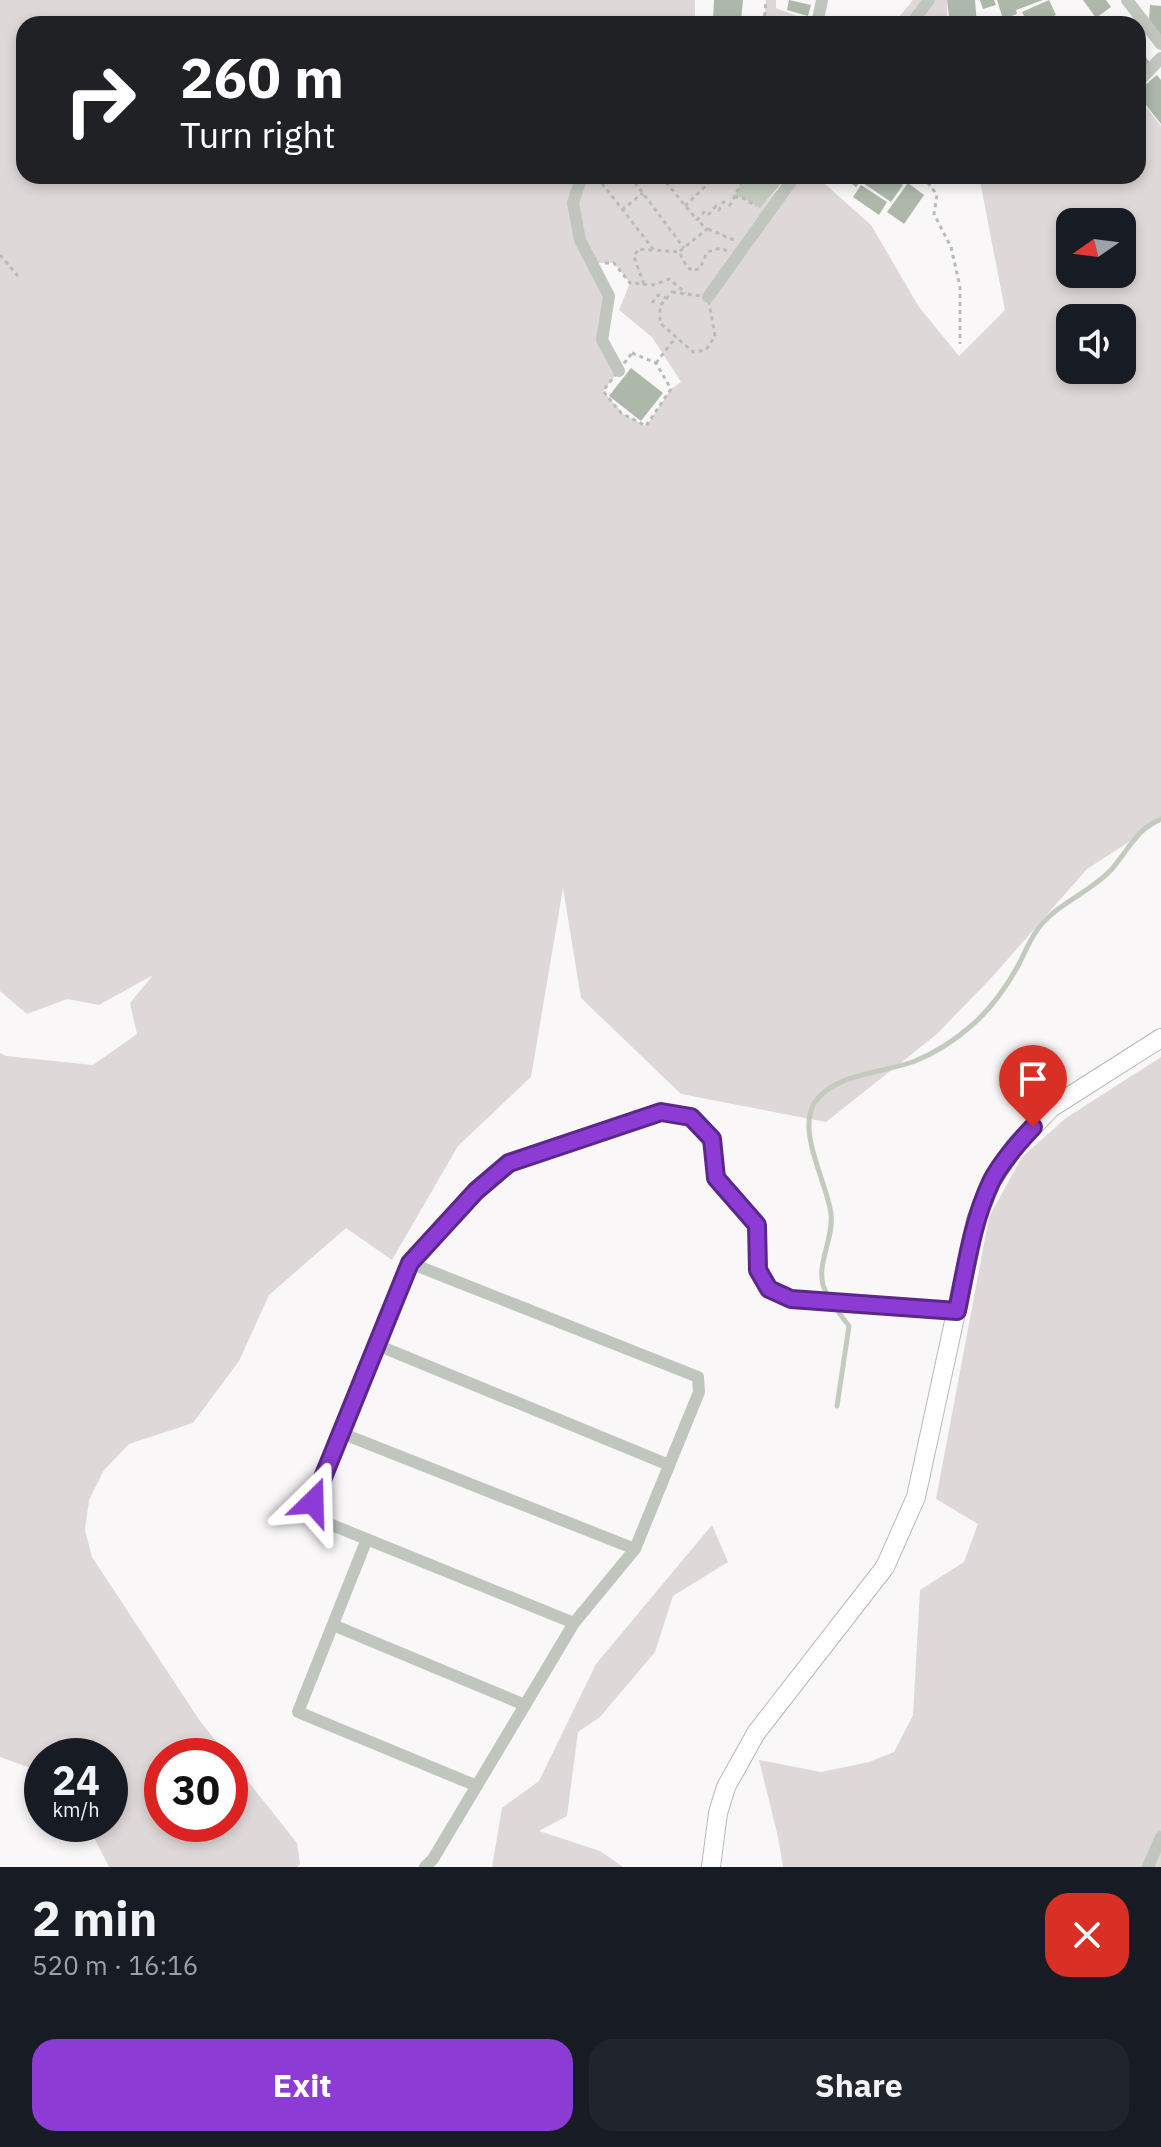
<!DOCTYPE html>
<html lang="en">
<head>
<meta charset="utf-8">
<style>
  :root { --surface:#171b24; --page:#20242c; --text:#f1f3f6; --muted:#9ea1a6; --accent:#8c3cd4 }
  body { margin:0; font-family:"IBM Plex Sans",sans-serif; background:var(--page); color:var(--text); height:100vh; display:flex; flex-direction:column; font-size:30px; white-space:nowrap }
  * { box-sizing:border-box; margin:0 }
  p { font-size:26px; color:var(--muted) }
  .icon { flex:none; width:44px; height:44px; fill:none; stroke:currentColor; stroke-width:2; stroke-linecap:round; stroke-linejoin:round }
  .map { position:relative; height:1867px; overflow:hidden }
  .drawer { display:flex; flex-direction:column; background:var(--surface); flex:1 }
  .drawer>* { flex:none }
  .hud { position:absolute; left:16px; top:16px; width:1130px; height:168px; border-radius:24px; box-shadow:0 4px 12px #0003; background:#202124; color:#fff; overflow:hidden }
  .needle { width:52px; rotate:256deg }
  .fabs { position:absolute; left:1056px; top:208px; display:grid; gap:16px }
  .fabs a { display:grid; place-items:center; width:80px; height:80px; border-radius:16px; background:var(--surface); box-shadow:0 4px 12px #0003; font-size:40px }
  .speed { position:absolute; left:24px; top:1738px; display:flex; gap:16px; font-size:40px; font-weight:700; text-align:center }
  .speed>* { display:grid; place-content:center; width:104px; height:104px; border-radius:50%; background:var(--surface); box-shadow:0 4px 12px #0003; line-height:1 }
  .speed small { font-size:20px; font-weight:400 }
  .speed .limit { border:12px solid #d22; background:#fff; color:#111 }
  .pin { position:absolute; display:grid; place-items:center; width:68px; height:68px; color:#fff; margin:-82px -34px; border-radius:50% 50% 50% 0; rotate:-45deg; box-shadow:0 0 8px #0007 }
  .pin .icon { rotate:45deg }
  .me { position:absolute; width:88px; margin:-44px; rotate:22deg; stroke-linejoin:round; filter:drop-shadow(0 0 6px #0008) }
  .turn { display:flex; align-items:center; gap:28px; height:168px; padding:0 32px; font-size:36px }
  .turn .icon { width:104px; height:104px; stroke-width:2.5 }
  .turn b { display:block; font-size:56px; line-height:68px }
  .round { display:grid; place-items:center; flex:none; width:84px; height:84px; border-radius:24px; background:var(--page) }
  .summary { display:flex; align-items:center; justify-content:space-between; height:136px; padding:0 32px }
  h1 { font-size:48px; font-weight:700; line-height:60px }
  .primary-button { display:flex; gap:16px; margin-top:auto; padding:16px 32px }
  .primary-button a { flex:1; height:92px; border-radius:24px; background:var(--accent); color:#fff; font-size:32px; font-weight:700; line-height:92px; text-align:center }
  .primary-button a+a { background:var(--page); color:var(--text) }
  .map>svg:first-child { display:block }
  .green { fill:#dfd8d9; fill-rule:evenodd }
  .water { fill:#c3cbbe }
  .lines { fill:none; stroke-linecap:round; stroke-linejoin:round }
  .stream { stroke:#c3cbbe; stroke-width:5 }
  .building { fill:#adb7aa }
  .secondary-casing { stroke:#b3bbb1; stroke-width:20 }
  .path { stroke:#b8bdb7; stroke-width:3; stroke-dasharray:4 4; stroke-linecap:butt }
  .street { stroke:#c0c6be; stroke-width:12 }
  .secondary { stroke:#fff; stroke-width:18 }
  .route-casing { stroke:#5b278a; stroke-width:20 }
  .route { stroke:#8c3cd4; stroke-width:14 }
</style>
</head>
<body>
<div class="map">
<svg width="1161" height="1867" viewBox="0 0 1161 1867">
  <rect width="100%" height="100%" fill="#f9f7f8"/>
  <path class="green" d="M0 0H695V24H24V176H745L734 197 743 198 760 207 777 190 784 192 795 176H816L871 225 919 307 959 356 1005 310 979 176H1138V97L1161 126V821L1087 869 993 976 937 1034 826 1122 681 1094 581 998 563 888 531 1077 458 1146 392 1260 346 1228 269 1295 239 1361 193 1423 129 1444 104 1470 89 1500 85 1530 92 1557 200 1721 228 1756H162V1824H230V1759L297 1843 300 1864 297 1867H109L87 1824H110V1756H42V1772L0 1757V1053L6 1056 93 1065 137 1034 130 1003 153 975 99 1005 67 999 27 1014 0 991ZM1070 222H1122V274H1070ZM593 263H614L630 283 619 310 652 337 681 382 671 389 646 426 623 414 603 391 619 371 602 340 609 296ZM1070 318H1122V370H1070Z
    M766 0H776V8L817 24H764Z
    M913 0H947V24H893Z
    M1161 1057V1867H783L778 1837 759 1760 821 1772 869 1762 894 1752 913 1715 920 1590 964 1562 978 1524 936 1499 989 1217 1022 1157 1066 1118Z
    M712 1525 728 1562 673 1596 655 1652 600 1717 578 1732 567 1816 539 1831 600 1851 623 1867H492L502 1808 539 1781 596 1664Z"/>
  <path class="water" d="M745 176H780L785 179 760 208 743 198 734 197Z"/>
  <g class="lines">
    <path class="stream" d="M837 1406 849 1326C840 1314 828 1300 823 1285 817 1263 834 1237 831 1214 827 1182 796 1131 815 1102 835 1073 884 1073 915 1061 935 1053 955 1040 971 1026 990 1010 1008 985 1019 964 1025 952 1031 937 1040 926 1059 903 1090 892 1111 870 1127 852 1137 828 1161 819"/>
  </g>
  <path class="building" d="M714 0H743L741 22 713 20Z
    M789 0 811 5 808 16 787 10Z
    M947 0H975L977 24H950Z
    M980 0H994L996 5 983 9Z
    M997 0H1043L1016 10 1017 14 1003 19Z
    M1049 0 1056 15 1036 24H1028L1022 12Z
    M1083 0H1106L1111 7 1096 18Z
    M1150 5 1161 6V38L1149 20Z
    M1138 47 1151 64 1138 74Z
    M1157 75 1161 80V124L1138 95V91Z
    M842 176H864L856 187Z
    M868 176H890L903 185 891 202 863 183Z
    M908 183 924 195 904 224 887 212Z
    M861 185 887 202 879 215 853 197Z
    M631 368 663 393 641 421 609 396Z"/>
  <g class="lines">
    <g class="secondary-casing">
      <path id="secondary" d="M711 1867 718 1813 726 1787 756 1733 885 1567 916 1497 976 1220 992 1180 1016 1145 1051 1108 1161 1038"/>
    </g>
    <path class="path" d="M829 20 841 24
      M764 24 766 0
      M630 176 684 248
      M661 176 697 220
      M923 176 937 195 934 214 951 247 960 287V344
      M597 177 654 250 679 252 687 267 693 271 700 268 707 252 721 248 727 251
      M734 197 743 198 756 206
      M685 206 716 176
      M622 210 643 193
      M708 229 734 240
      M680 251 707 229 697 220 705 211 709 214 716 206 719 210 723 202 730 205 745 176
      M0 255 18 276
      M605 263H614L630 283 653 285 669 279 686 293
      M644 284 634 257 638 249 652 250
      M672 292 708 297 715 336 706 350 693 352 660 323V306Z
      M652 303 658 295 666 298
      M632 353 656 363 671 389 646 426 621 413 603 391Z
      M656 363 676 337"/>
    <path class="street" d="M1127 0 1161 44
      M817 24 822 0
      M911 24 929 0
      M1138 82 1161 58
      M582 176 573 203 580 240 609 296 602 340 619 371
      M708 297 795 176
      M410 1263 698 1377 699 1392 635 1549 574 1623 433 1859 425 1867
      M377 1345 669 1465
      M341 1433 635 1549
      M367 1539 298 1712 477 1786
      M574 1623 317 1519 313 1502 410 1263 476 1191 509 1163 661 1112 691 1117 712 1139 716 1178 757 1225 758 1270 769 1289 791 1299 957 1311
      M333 1625 525 1705
      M1148 1867 1161 1837"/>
    <use href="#secondary" class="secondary"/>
  </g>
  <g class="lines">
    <g class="route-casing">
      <path id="route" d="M313 1502 410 1263 476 1191 509 1163 661 1112 691 1117 712 1139 716 1178 757 1225 758 1270 769 1289 791 1299 957 1311C966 1268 972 1222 991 1182 1001 1162 1018 1143 1033 1127"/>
    </g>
    <use href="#route" class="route"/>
  </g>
</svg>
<div class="fabs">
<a><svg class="needle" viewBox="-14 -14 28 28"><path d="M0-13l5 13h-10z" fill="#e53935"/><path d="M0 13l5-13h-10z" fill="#9ea1a6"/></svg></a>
<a><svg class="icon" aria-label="sound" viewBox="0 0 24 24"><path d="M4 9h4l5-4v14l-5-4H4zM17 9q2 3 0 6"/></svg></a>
</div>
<div class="speed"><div>24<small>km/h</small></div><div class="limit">30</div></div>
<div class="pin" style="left:1033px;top:1127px;background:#d93025"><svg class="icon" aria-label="arrive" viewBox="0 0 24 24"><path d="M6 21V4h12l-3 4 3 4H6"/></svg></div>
<svg class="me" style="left:313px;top:1502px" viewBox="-20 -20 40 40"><path d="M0-17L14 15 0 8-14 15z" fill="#8c3cd4" stroke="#fff" stroke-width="4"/></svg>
<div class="hud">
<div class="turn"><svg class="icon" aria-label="right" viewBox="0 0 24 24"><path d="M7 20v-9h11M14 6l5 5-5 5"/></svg><div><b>260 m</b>Turn right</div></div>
</div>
</div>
<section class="drawer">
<div class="summary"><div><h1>2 min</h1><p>520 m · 16:16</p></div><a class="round" style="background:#d93025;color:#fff"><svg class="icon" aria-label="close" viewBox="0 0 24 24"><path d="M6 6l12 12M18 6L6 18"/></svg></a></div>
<div class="primary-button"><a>Exit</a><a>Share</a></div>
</section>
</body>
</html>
